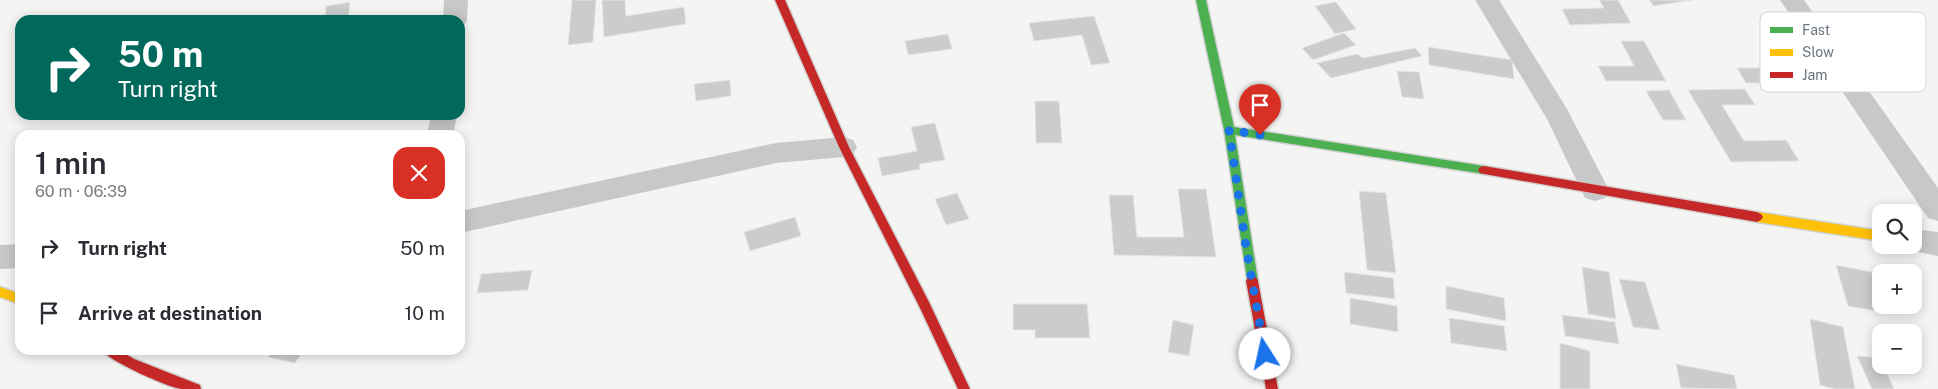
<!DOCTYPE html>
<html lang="en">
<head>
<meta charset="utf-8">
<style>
  :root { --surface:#fff; --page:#f7f7f7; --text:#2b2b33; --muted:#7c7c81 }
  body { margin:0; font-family:"Public Sans",sans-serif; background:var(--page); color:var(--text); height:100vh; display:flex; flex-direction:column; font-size:19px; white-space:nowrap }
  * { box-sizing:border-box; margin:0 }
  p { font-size:16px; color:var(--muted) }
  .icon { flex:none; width:28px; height:28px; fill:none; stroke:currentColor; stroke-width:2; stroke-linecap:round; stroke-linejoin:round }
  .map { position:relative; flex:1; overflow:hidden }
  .drawer { position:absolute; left:15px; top:130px; width:450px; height:225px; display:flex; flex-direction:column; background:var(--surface); border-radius:15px; box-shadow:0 2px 12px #0003 }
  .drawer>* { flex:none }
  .top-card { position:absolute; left:15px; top:15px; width:450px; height:105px; border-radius:15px; box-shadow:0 2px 12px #0003; background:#00695c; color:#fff; overflow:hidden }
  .controls { position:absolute; left:1872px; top:204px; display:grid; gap:10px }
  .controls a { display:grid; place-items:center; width:50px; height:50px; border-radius:10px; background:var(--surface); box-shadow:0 2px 12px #0003; font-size:25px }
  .pin { position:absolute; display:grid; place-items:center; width:42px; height:42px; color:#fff; margin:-51px -21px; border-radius:50% 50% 50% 0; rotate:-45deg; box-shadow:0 0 5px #0007 }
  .pin .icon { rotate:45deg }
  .me { position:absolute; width:55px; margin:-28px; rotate:350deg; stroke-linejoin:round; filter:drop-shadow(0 0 4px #0008) }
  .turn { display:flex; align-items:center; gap:18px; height:105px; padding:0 20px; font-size:22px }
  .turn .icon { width:65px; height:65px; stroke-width:2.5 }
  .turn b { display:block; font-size:35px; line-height:42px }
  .round { display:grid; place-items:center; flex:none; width:52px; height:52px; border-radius:15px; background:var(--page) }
  .overview { display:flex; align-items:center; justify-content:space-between; height:85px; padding:0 20px }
  h1 { font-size:30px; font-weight:600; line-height:38px }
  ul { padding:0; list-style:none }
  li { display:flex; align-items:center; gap:15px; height:65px; padding:0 20px }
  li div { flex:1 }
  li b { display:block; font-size:19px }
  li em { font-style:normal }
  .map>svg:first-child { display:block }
  .building { fill:#cbcccc; stroke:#e4e4e2 }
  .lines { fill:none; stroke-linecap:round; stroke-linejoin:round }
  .fast-casing { stroke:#d1d2d2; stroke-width:3 }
  .slow-casing { stroke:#d1d2d2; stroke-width:3 }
  .jam-casing { stroke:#d1d2d2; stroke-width:3 }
  .street { fill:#c7c8c8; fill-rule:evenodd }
  .fast { fill:#4caf50; fill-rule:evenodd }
  .slow { fill:#ffc107; fill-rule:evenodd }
  .jam { fill:#c62828; fill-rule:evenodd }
  .route { stroke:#1a73e8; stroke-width:9; stroke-dasharray:0 16.2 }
  .key { fill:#fff; stroke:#d2d6d9; stroke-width:1 }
  .key-label { font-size:14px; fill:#68757f }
</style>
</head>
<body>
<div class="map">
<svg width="1938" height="389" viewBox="0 0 1938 389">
  <rect width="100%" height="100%" fill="#f4f4f3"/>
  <path class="building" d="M572 0H596L593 42 568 45Z
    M602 0H625L626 16 684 7 686 24 604 37Z
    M1599 0H1618L1631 23 1570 25 1562 9 1604 8Z
    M1649 0H1692L1654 6Z
    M350 2 348 20H325L326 6Z
    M1336 2 1356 29 1335 34 1315 6Z
    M1094 16 1110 63 1091 65 1082 35 1034 41 1029 23Z
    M1344 33 1356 45 1313 60 1302 48Z
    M948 34 952 49 908 55 905 41Z
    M1621 41H1644L1666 81H1606L1598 66H1634Z
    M1428 47 1512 60 1514 79 1429 65Z
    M1415 48 1422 56 1331 78 1317 63 1357 54 1363 58Z
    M1737 68H1782L1792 83H1746Z
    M1397 71 1419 72 1424 99 1402 97Z
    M730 80 731 96 696 101 694 84Z
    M1745 89 1755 105H1722L1744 141 1786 140 1799 161 1731 162 1688 90Z
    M1669 90 1686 120H1663L1646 91Z
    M1035 101H1059L1062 143H1036Z
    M935 123 945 160 919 164 920 169 882 176 878 158 917 151 911 127Z
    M1178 189H1206L1216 257 1114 255 1109 195H1133L1137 237H1184Z
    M1359 191 1386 193 1396 273 1367 270Z
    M957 193 969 219 946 225 935 199Z
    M795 217 801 236 750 251 744 232Z
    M1836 265 1876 273 1881 289V305H1886L1889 313 1848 306Z
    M1582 267 1609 272 1616 319 1588 314Z
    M532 270 528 290 477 293 481 274Z
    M1344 272 1393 278 1395 299 1346 293Z
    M1619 279 1645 282 1660 330 1633 327Z
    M1446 286 1504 298 1506 321 1446 309Z
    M1350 298 1397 306 1398 332 1350 324Z
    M1013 304H1087L1090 338H1035V330H1013Z
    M1562 315 1615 322 1619 344 1565 336Z
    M1449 318 1504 326 1507 351 1451 343Z
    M1810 319 1843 327 1855 389H1835L1820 385Z
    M1173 320 1194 325 1189 356 1168 352Z
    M1560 343 1590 351V389H1560Z
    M273 350H304L295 363 268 357Z
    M1857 356 1880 358 1881 365H1883L1894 389H1872Z
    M1676 364 1734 375 1737 389 1681 388Z"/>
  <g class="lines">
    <g class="fast-casing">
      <path id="fast" d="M1196 0H1206L1234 127 1484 166 1488 167 1490 170 1488 173 1484 174 1235 135 1258 281 1256 285 1252 286 1248 285 1224 130Z"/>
    </g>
    <g class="slow-casing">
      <path id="slow" d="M1757 212 1881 231V241L1757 222 1753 220 1751 217 1753 214Z
        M0 287 20 294V304L0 297Z"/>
    </g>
    <g class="jam-casing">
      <path id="jam" d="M775 0H785L849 147 929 302 970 389H958L920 308 839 147Z
        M1484 166 1757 212 1761 214 1763 217 1761 220 1757 222 1484 174 1480 173 1478 170 1480 167Z
        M1252 276 1256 277 1258 281 1278 389H1266L1246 281 1248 277Z
        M102 350H119L134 359 200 385 201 389C195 389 188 389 182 389 169 388 107 360 102 350Z"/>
    </g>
    <path class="street" d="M444 0H468L467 20 464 26 460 27V20H443Z
      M1475 0H1499L1567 109 1609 190 1605 198 1595 201 1585 198 1547 119Z
      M1780 0H1804L1938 188V221L1928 218Z
      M431 115H457L453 135H427Z
      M844 137 853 140 857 147 853 154 844 157 776 163 460 233V211L776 143Z
      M1914 229 1938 232V256L1904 249 1902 245H1914Z
      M20 244V268L0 269V245Z"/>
    <use href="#fast" class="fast"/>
    <use href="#slow" class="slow"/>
    <use href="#jam" class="jam"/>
  </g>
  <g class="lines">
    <path class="route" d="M1260 135 1229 130 1246 247 1265 354"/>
  </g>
  <rect x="1760" y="12" width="166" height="80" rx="8" class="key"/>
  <rect x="1770" y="27" width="23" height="6" fill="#4caf50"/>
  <rect x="1770" y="49" width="23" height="7" fill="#ffc107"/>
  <rect x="1770" y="72" width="23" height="6" fill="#c62828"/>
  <g class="key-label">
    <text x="1802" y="35">Fast</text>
    <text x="1802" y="57">Slow</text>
    <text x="1802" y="80">Jam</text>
  </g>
</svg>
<div class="controls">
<a><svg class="icon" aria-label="search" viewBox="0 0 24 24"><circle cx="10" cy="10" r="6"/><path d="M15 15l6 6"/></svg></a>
<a>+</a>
<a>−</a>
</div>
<div class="pin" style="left:1260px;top:135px;background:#d93025"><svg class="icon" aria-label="arrive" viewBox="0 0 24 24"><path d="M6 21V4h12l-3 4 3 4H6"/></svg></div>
<svg class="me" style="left:1265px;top:354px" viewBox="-20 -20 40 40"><circle r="19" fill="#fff"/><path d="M0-13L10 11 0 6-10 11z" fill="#1a73e8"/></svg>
<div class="top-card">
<div class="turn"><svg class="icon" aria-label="right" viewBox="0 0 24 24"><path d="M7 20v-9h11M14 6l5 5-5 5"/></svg><div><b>50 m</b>Turn right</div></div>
</div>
<section class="drawer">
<div class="overview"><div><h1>1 min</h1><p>60 m · 06:39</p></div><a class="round" style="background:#d93025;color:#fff"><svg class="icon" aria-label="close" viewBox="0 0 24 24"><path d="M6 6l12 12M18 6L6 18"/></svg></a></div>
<ul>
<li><svg class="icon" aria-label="right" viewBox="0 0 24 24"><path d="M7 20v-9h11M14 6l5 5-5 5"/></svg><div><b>Turn right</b></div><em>50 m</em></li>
<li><svg class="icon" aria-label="arrive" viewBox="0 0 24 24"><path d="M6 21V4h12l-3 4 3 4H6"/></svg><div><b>Arrive at destination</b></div><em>10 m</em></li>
</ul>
</section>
</div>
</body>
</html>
